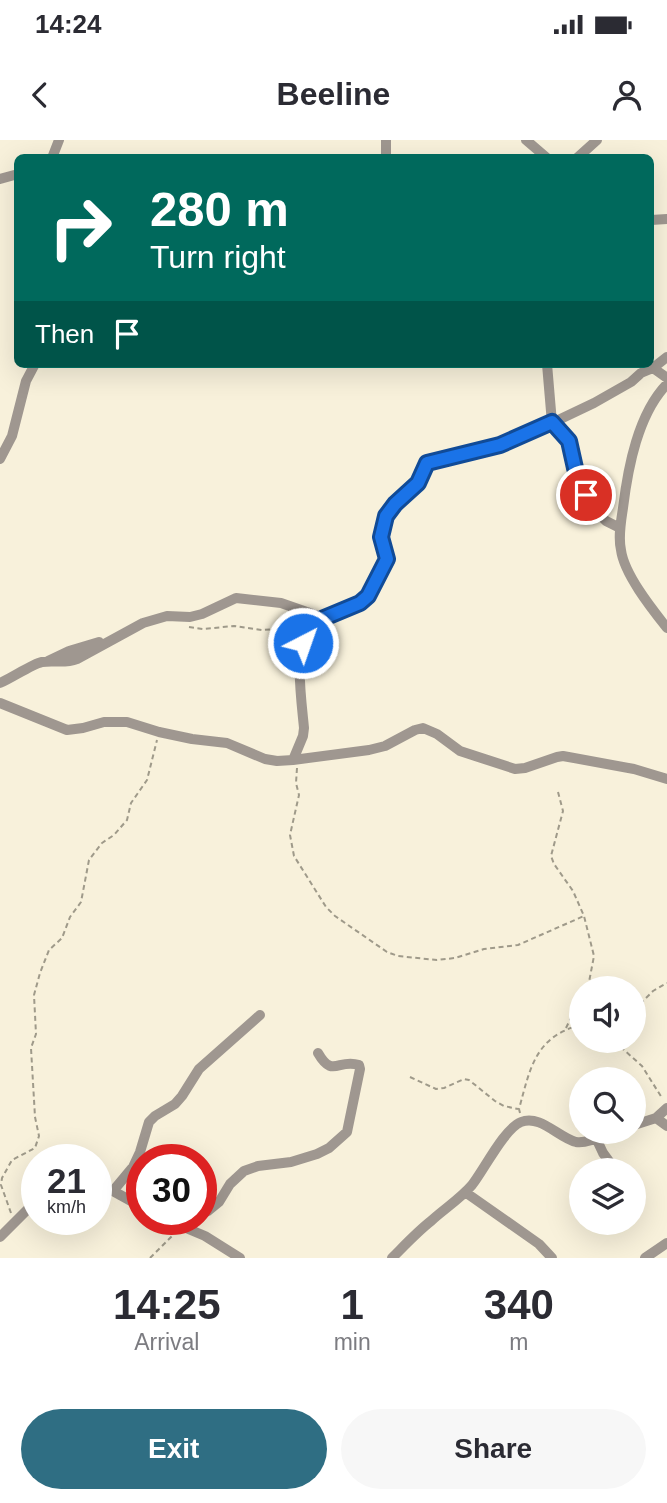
<!DOCTYPE html>
<html lang="en">
<head>
<meta charset="utf-8">
<style>
  :root { --surface:#fff; --page:#f7f7f7; --text:#2b2b33; --muted:#7c7c81; --accent:#2f6e83 }
  body { margin:0; font-family:Arial,sans-serif; background:var(--page); color:var(--text); height:100vh; display:flex; flex-direction:column; font-size:26px; white-space:nowrap }
  * { box-sizing:border-box; margin:0 }
  p { font-size:23px; color:var(--muted) }
  .icon { flex:none; width:38px; height:38px; fill:none; stroke:currentColor; stroke-width:2; stroke-linecap:round; stroke-linejoin:round }
  .map { position:relative; height:1118px; overflow:hidden }
  .sheet { display:flex; flex-direction:column; background:var(--surface); flex:1 }
  .sheet>* { flex:none }
  .banner { position:absolute; left:14px; top:14px; width:640px; height:214px; border-radius:10px; box-shadow:0 7px 28px #0002; background:#00695c; color:#fff; overflow:hidden }
  .buttons { position:absolute; left:569px; top:836px; display:grid; gap:14px }
  .buttons a { display:grid; place-items:center; width:77px; height:77px; border-radius:50%; background:var(--surface); box-shadow:0 7px 28px #0002; font-size:35px }
  .speed { position:absolute; left:21px; top:1004px; display:flex; gap:14px; font-size:35px; font-weight:700; text-align:center }
  .speed>* { display:grid; place-content:center; width:91px; height:91px; border-radius:50%; background:var(--surface); box-shadow:0 7px 28px #0002; line-height:1 }
  .speed small { font-size:18px; font-weight:400 }
  .speed .limit { border:10px solid #d22; background:#fff; color:#111 }
  .pin { position:absolute; display:grid; place-items:center; width:60px; height:60px; color:#fff; margin:-30px; border:4px solid #fff; border-radius:50%; box-shadow:0 2px 7px #0007 }
  .me { position:absolute; width:77px; margin:-38px; rotate:41deg; stroke-linejoin:round; filter:drop-shadow(0 0 5px #0008) }
  .turn { display:flex; align-items:center; gap:24px; height:147px; padding:0 21px; font-size:32px }
  .turn .icon { width:91px; height:91px; stroke-width:2.5 }
  .turn b { display:block; font-size:49px; line-height:60px }
  .then { display:flex; align-items:center; height:66px; padding:0 21px; background:#0003; gap:14px; font-size:26px }
  .eta { display:flex; justify-content:space-evenly; align-items:center; height:119px; text-align:center }
  .eta b { font-size:42px; font-weight:700; line-height:49px }
  .primary-button { display:flex; gap:14px; margin-top:auto; padding:14px 21px }
  .primary-button a { flex:1; height:80px; border-radius:42px; background:var(--accent); color:#fff; font-size:28px; font-weight:700; line-height:80px; text-align:center }
  .primary-button a+a { background:var(--page); color:var(--text) }
  .status { display:flex; justify-content:space-between; align-items:center; height:49px; padding:0 35px; background:var(--surface); direction:ltr }
  .status svg { height:19px; fill:currentColor }
  header { display:flex; justify-content:space-between; align-items:center; height:91px; padding:0 21px; background:var(--surface); font-size:32px; font-weight:700 }
  .map>svg:first-child { display:block }
  .lines { fill:none; stroke-linecap:round; stroke-linejoin:round }
  .path { stroke:#9f9a8a; stroke-width:2; stroke-dasharray:5 3.5; stroke-linecap:butt }
  .minor { stroke:#9f9790; stroke-width:10 }
  .route-casing { stroke:#114b97; stroke-width:18 }
  .route { stroke:#1a73e8; stroke-width:12 }
</style>
</head>
<body>
<div class="status"><b>14:24</b><svg viewBox="0 0 49 12"><path d="M0 12V9h3v3zM5 12V6h3v6zM10 12V3h3v9zM15 12V0h3v12zM26 1h20v11H26zM47 4h2v5h-2z"/></svg></div>
<header><svg class="icon" aria-label="back" viewBox="0 0 24 24"><path d="M15 5l-7 7 7 7"/></svg>Beeline<svg class="icon" aria-label="person" viewBox="0 0 24 24"><circle cx="12" cy="8" r="4"/><path d="M4 21q1-7 8-7t8 7"/></svg></header>
<div class="map">
<svg width="667" height="1118" viewBox="0 0 667 1118">
  <rect width="100%" height="100%" fill="#f8f1db"/>
  <g class="lines">
    <path class="path" d="M189 487 203 489 234 486 262 490 298 488
      M297 628 296 643 299 655 290 695 294 716 326 767 335 776 387 812 398 816 437 820 455 818 484 809 518 805 584 776
      M558 652 563 671 551 716 554 724 573 751 584 776 594 816 589 842 585 849
      M634 870 653 851 667 843
      M566 888 581 857
      M614 901 642 926 662 958
      M410 937 436 949 444 948 464 939 469 940 495 961 504 966 518 969
      M520 973 519 969C530 929 535 896 581 885
      M11 1073 1 1045 2 1038 12 1020 35 1008 39 996 35 977 31 908 36 894 34 855 40 833 49 810 62 798 70 777 81 762 89 720 102 703 114 695 127 680 131 663 147 640 157 600
      M150 1118 174 1094"/>
    <path class="minor" d="M526 0 547 18
      M52 18 59 0
      M386 18V0
      M577 18 597 0
      M0 39 18 34
      M651 80 667 79
      M547 224 552 283 569 301 575 328 591 366 606 381 620 388
      M653 228 667 238
      M667 244C638 274 628 327 623 368 621 381 618 397 621 410 624 434 652 469 667 488
      M0 319 12 296 26 241 35 224
      M48 521 69 511 99 502
      M0 543C12 538 32 524 42 522 55 520 64 524 77 519L143 483 167 476 190 477 202 474 236 458 281 463 324 478
      M0 563 67 590 83 588 104 582H127L159 592 192 599 227 603 265 619 277 621 293 620 303 596 304 588C302 565 293 505 309 487 322 473 348 472 362 461 374 452 380 432 387 419L381 397 386 376 395 364 418 343 427 323 500 305 552 283 594 263 631 242 641 233 653 228 667 217
      M293 620 369 610 385 606 415 590 423 588 437 594 460 611 515 629 525 628 557 617 563 616 634 629 667 639
      M656 978 667 986
      M634 985 656 978 667 968
      M596 998 603 1013 616 1031
      M96 1047 113 1051 142 1067
      M113 1051 133 1027 140 1012 149 982 155 976 175 964 182 956 199 929 260 875
      M465 1052 539 1104 552 1118
      M201 1074 208 1071 219 1062 230 1044 244 1031 258 1026 291 1022 317 1014 329 1008 347 992 360 929 359 925C338 918 333 939 318 913
      M167 1080 205 1096 240 1118
      M0 1097 37 1060
      M392 1118C405 1105 417 1092 431 1081 444 1069 460 1059 472 1045 484 1030 504 989 521 982 540 974 559 998 576 1002 586 1004 602 996 612 992
      M645 1118 667 1103"/>
  </g>
  <g class="lines">
    <g class="route-casing">
      <path id="route" d="M303 503 309 488 324 478 360 463 368 456 387 419 381 397 386 376 395 364 418 343 427 323 500 305 552 282 569 301 575 328 586 355"/>
    </g>
    <use href="#route" class="route"/>
  </g>
</svg>
<div class="buttons">
<a><svg class="icon" aria-label="sound" viewBox="0 0 24 24"><path d="M4 9h4l5-4v14l-5-4H4zM17 9q2 3 0 6"/></svg></a>
<a><svg class="icon" aria-label="search" viewBox="0 0 24 24"><circle cx="10" cy="10" r="6"/><path d="M15 15l6 6"/></svg></a>
<a><svg class="icon" aria-label="layers" viewBox="0 0 24 24"><path d="M12 4l9 5-9 5-9-5zM3 14l9 5 9-5"/></svg></a>
</div>
<div class="speed"><div>21<small>km/h</small></div><div class="limit">30</div></div>
<div class="pin" style="left:586px;top:355px;background:#d93025"><svg class="icon" aria-label="arrive" viewBox="0 0 24 24"><path d="M6 21V4h12l-3 4 3 4H6"/></svg></div>
<svg class="me" style="left:303px;top:503px" viewBox="-20 -20 40 40"><circle r="17" fill="#1a73e8" stroke="#fff" stroke-width="3"/><path d="M0-11L8 9 0 5-8 9z" fill="#fff"/></svg>
<div class="banner">
<div class="turn"><svg class="icon" aria-label="right" viewBox="0 0 24 24"><path d="M7 20v-9h11M14 6l5 5-5 5"/></svg><div><b>280 m</b>Turn right</div></div>
<div class="then">Then<svg class="icon" aria-label="arrive" viewBox="0 0 24 24"><path d="M6 21V4h12l-3 4 3 4H6"/></svg></div>
</div>
</div>
<section class="sheet">
<div class="eta">
<div><b>14:25</b><p>Arrival</p></div>
<div><b>1</b><p>min</p></div>
<div><b>340</b><p>m</p></div>
</div>
<div class="primary-button"><a>Exit</a><a>Share</a></div>
</section>
</body>
</html>
